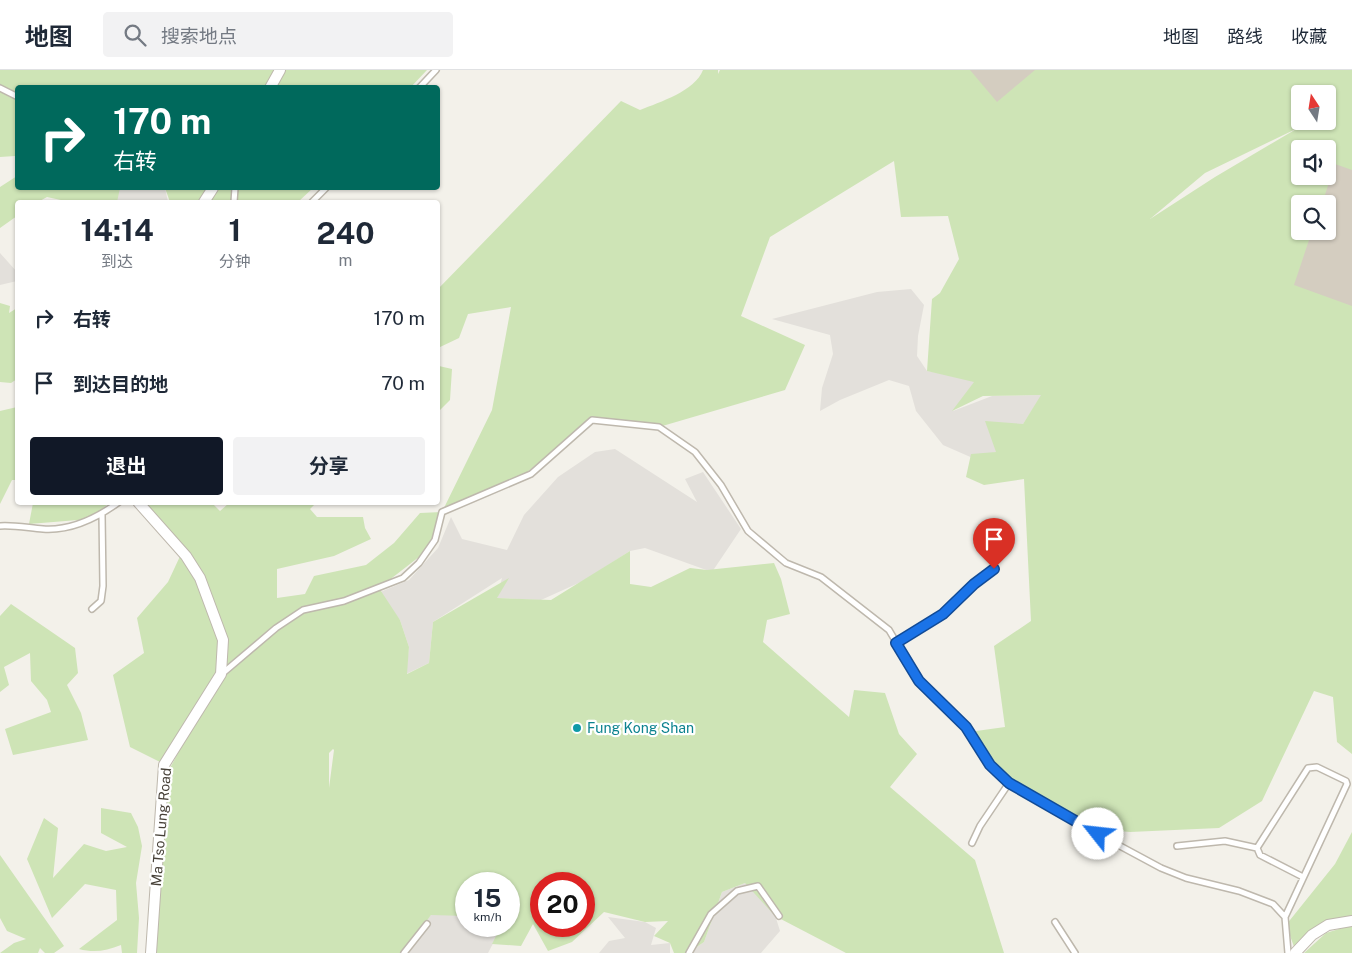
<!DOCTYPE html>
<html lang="zh">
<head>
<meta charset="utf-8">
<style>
  :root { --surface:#fff; --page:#f2f2f3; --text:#1f2937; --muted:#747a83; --line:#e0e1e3; --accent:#111827 }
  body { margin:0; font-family:"Public Sans","Noto Sans SC",sans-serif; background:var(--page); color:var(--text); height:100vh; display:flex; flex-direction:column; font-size:19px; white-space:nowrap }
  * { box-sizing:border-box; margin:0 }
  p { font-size:16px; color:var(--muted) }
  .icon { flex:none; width:28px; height:28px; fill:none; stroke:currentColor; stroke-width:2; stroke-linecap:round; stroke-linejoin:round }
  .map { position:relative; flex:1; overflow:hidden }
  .sheet { position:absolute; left:15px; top:130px; width:425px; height:305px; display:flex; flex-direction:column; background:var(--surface); border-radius:5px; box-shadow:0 1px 4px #0004 }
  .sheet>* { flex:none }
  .banner { position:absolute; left:15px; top:15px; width:425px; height:105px; border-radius:5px; box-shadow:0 1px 4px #0004; background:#00695c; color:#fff; overflow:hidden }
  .needle { width:32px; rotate:348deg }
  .tools { position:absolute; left:1291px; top:15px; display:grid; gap:10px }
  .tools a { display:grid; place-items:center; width:45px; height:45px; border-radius:5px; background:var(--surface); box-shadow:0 1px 4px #0004; font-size:25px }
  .speed { position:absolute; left:455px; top:802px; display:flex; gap:10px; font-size:25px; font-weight:700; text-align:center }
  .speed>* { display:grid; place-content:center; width:65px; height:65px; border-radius:50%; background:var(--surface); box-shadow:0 1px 4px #0004; line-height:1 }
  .speed small { font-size:12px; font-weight:400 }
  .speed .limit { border:8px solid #d22; background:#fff; color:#111 }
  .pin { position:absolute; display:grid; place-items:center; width:42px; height:42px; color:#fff; margin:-51px -21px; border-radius:50% 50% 50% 0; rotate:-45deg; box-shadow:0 0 5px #0007 }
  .pin .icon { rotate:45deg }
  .me { position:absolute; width:55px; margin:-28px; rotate:299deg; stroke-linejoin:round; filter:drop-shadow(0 0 4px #0008) }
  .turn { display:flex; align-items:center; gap:18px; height:105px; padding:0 15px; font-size:22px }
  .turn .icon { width:65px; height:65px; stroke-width:2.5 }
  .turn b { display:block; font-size:35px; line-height:42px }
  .eta { display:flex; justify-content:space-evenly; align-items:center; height:85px; text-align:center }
  .eta b { font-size:30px; font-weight:700; line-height:35px }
  .primary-button { display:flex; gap:10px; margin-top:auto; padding:10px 15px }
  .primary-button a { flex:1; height:58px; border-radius:5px; background:var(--accent); color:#fff; font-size:20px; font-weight:700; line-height:58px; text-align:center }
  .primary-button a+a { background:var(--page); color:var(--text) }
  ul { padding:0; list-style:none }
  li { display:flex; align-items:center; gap:15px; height:65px; padding:0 15px }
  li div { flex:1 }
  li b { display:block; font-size:19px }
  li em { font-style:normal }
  header { display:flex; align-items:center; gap:30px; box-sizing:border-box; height:70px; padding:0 25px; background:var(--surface); border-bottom:1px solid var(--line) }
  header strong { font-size:24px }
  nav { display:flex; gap:28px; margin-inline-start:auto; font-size:18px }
  .search { width:350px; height:45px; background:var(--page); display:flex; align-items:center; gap:12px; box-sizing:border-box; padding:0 18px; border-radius:5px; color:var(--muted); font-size:19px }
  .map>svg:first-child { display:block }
  .industrial { fill:#e3e0db }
  .green { fill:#cee4b6; fill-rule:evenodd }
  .building { fill:#d4cdc0 }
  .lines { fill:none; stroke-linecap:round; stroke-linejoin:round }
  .service-casing { stroke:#beb8ad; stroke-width:8 }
  .minor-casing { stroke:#beb8ad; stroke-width:12 }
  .service { stroke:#fff; stroke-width:5 }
  .minor { stroke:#fff; stroke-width:10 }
  .route-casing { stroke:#114b97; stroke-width:12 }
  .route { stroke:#1a73e8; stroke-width:9 }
  .culture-dot { fill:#0f9aa8; stroke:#fff; stroke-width:2 }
  .labels { text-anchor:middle; stroke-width:4.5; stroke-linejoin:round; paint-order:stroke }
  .culture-label { font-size:14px; fill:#0d838f; stroke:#fff; text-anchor:start }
  .street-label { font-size:14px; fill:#474138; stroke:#fff }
</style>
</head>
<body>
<header>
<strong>地图</strong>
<div class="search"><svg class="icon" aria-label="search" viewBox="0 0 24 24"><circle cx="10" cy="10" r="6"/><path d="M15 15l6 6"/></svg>搜索地点</div>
<nav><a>地图</a><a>路线</a><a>收藏</a></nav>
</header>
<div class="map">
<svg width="1352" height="883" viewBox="0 0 1352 883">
  <rect width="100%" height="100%" fill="#f3f1ea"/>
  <path class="industrial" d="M116 118H165L168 132H114Z
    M0 183 17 202V211L0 215Z
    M911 219 924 235 918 266 917 286 927 301 977 309 953 341 992 326 1042 325 1023 354 996 382 975 389 943 375 916 341 909 316 889 310 840 330 820 341 822 318 833 284 830 265 772 249 877 222Z
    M615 379 697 432 685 409 703 402 741 459 712 502 645 478 630 481 583 511 541 530 497 528 502 508 433 552 429 593 406 604 409 577 400 550 378 523 409 510 438 478 451 447 462 469 507 480 524 445 558 407 595 382Z
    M745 813 771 832 780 861 761 883H688L704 872 722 822Z
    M434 841 466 846V856H490L499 862 488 883H401Z
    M608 847 645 852 656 858 651 875 670 873V883H599L609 871 625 868Z"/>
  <path class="green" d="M0 0H427L410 18H18L17 81 15 86 0 87Z
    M703 0H718V4L720 0H1352V684L1337 672 1333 627 1314 621 1262 731 1219 758 1130 762 1086 758 1004 709 969 662 1005 657 994 576 1031 551 1024 409 984 415 966 407 971 384 996 382 985 351 1023 354 1041 325 983 326 952 341 974 312 927 301 932 229 940 223 959 189 948 146 901 147 894 91 770 167 741 246 805 275 785 320 659 357 592 350 517 410 442 442 428 480 379 518 400 550 409 577 407 604 429 593 433 552 509 508 497 528 551 530 630 481V514L651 517 690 498 707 500 774 493 781 509 790 544 767 550 763 572 849 647 854 620 885 623 899 664 917 684 890 717 975 790 1004 883H846L775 846 745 813 722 822 704 872 688 883H674L670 873 654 866 668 851 645 852 604 842 572 872 548 881 533 854 521 876 492 874 498 862 488 856H509V814H466V846L431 845 403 883H152L169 700 193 655 160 692 130 677 113 605 144 583 137 548 168 512 182 482 139 433H212L220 441 229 433H316L310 439 317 447H363L365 458 371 469 334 486 277 499V528L305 524 314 506 366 495 394 473 420 443 442 442 492 340 511 237 468 244 459 268 438 278V219L621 31 640 40C660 32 695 21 703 0ZM1300 24H1328V51H1300ZM1298 58 1215 107 1150 149 1205 103ZM1300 79H1328V106H1300ZM1300 134H1328V161H1300ZM333 679 334 680 329 718V683ZM541 814H584V856H541Z
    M17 106 18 118H120L117 132H70L47 127 38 132H18L17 146 0 158V117Z
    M165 118H313L298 132H170Z
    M0 233 10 236 9 243 17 238V309L11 313 0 312Z
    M438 293 439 296 452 299 450 330 438 342Z
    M17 337V410H12L0 434V341Z
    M33 433H109L90 449 29 454Z
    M11 534 75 578 78 603 67 615 81 643 88 670 13 685 5 659 51 642 47 630 31 611 30 583 4 597 9 615 0 622V546Z
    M101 738 131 743 138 757 142 776 136 813 139 848 137 883H122L121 875C106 881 94 883 79 879L117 850 116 820 85 814 52 848 27 789 44 748 58 758 53 808 84 774 106 781 127 777 101 763Z
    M1352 762V852L1323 858 1296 882 1286 855 1335 794Z
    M0 785 64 876 54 883H45L40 878 38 883H0L14 873 26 869 7 861 0 848Z
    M1352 855V883H1304L1326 863Z"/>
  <path class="building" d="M970 0H1035L997 32Z
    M1335 94 1352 100V236L1294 215 1312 161H1328V134H1322Z"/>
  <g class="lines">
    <g class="service-casing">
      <path id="service" d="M0 18 18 27
        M419 18 436 0
        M234 132 235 118
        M312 132 326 118
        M0 456C14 455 29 458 43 459 71 461 97 448 119 432
        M92 539 101 531 103 516 102 444
        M896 573 943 544 975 513 994 499
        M223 603 276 558 303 540 344 531 403 508 419 493 435 470 442 442 531 404 592 350 659 357 695 382 721 415 748 461 786 493 821 507 889 560 919 611 966 657 990 695 1009 713 1055 741 1161 798 1186 808 1239 821 1273 834 1285 847 1288 883
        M972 773 980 756 1009 713
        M1177 776 1225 771 1257 778
        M1285 847 1347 714 1346 711 1317 697 1308 698 1257 778 1260 785 1303 807
        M1055 852 1075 883
        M404 883 427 854
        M689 883 711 844 737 821 758 816 779 846"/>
    </g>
    <g class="minor-casing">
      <path id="minor" d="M270 18 280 0
        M204 132 213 118
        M138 432 186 486 200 508 223 570 221 604 164 695 151 883
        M1295 883 1312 865 1328 855 1352 851"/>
    </g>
    <use href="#service" class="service"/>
    <use href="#minor" class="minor"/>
  </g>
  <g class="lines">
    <g class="route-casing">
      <path id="route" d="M994 499 974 514 943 544 896 573 919 611 966 657 990 695 1009 713 1098 764"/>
    </g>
    <use href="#route" class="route"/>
  </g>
  <circle class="culture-dot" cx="577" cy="658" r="5"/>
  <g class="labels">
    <g class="culture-label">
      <text x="587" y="663">Fung Kong Shan</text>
    </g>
    <g class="street-label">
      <text transform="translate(161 757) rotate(-85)" y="5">Ma Tso Lung Road</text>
    </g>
  </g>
</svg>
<div class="tools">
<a><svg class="needle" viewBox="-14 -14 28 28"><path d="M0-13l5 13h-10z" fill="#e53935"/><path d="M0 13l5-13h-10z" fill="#747a83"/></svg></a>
<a><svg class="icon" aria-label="sound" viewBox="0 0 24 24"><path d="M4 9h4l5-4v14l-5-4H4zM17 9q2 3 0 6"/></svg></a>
<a><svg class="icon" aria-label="search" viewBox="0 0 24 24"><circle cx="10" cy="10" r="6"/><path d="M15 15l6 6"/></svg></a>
</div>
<div class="speed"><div>15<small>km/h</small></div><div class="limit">20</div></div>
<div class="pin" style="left:994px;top:499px;background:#d93025"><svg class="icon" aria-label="arrive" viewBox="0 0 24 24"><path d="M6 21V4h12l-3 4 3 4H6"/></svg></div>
<svg class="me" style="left:1098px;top:764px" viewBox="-20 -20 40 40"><circle r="19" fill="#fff"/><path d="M0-13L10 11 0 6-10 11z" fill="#1a73e8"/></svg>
<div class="banner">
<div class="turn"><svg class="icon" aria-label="right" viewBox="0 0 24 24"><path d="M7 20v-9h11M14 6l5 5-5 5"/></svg><div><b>170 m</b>右转</div></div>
</div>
<section class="sheet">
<div class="eta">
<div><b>14:14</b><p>到达</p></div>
<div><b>1</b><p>分钟</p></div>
<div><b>240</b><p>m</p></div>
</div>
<ul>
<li><svg class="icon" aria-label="right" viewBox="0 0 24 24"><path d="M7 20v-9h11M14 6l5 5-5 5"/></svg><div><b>右转</b></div><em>170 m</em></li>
<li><svg class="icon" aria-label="arrive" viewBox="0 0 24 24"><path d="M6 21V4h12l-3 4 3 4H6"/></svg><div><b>到达目的地</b></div><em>70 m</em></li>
</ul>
<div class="primary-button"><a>退出</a><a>分享</a></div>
</section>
</div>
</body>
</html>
